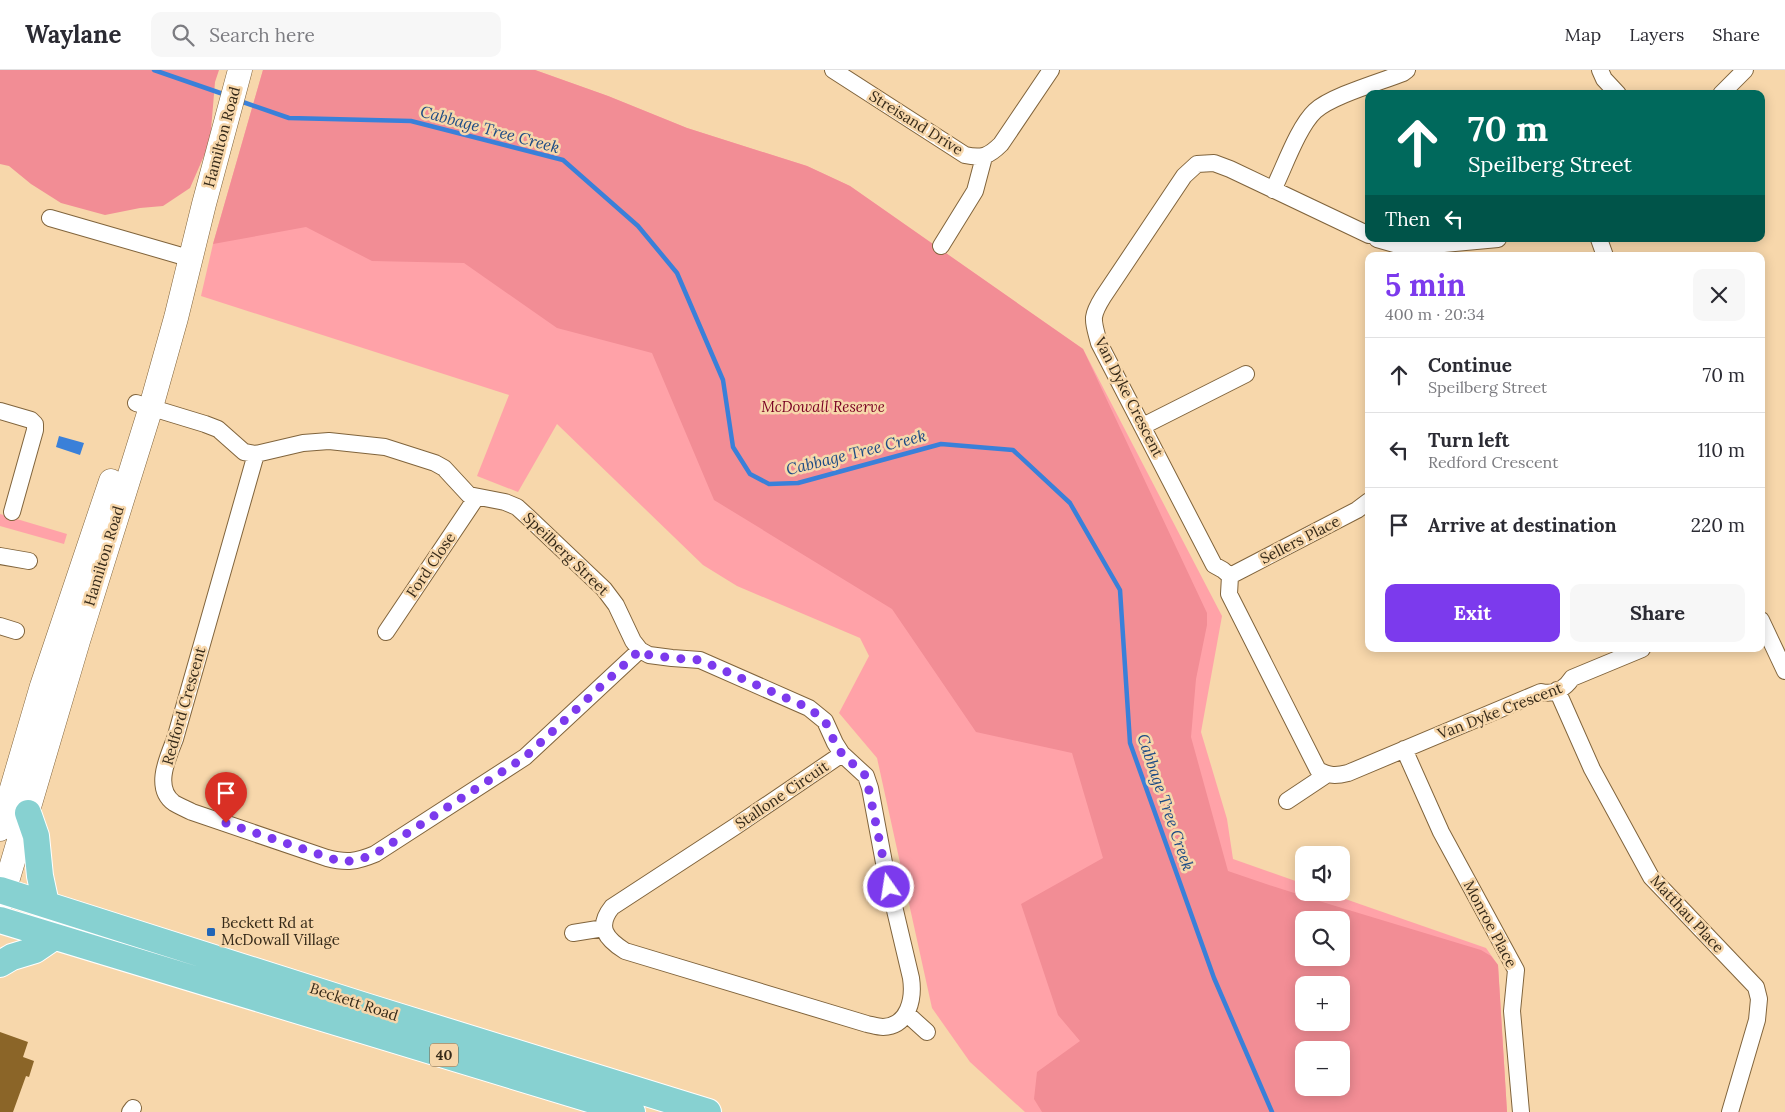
<!DOCTYPE html>
<html lang="en">
<head>
<meta charset="utf-8">
<style>
  :root { --surface:#fff; --page:#f7f7f7; --text:#2b2b33; --muted:#7c7c81; --line:#e1e1e2; --accent:#7c3aed }
  body { margin:0; font-family:Lora,serif; background:var(--page); color:var(--text); height:100vh; display:flex; flex-direction:column; font-size:19px; white-space:nowrap }
  * { box-sizing:border-box; margin:0 }
  p { font-size:16px; color:var(--muted) }
  .icon { flex:none; width:28px; height:28px; fill:none; stroke:currentColor; stroke-width:2; stroke-linecap:round; stroke-linejoin:round }
  .map { position:relative; flex:1; overflow:hidden }
  .details { position:absolute; left:1365px; top:182px; width:400px; height:400px; display:flex; flex-direction:column; background:var(--surface); border-radius:10px; box-shadow:0 2px 12px #0003 }
  .details>* { flex:none }
  .top-card { position:absolute; left:1365px; top:20px; width:400px; height:152px; border-radius:10px; box-shadow:0 2px 12px #0003; background:#00695c; color:#fff; overflow:hidden }
  .controls { position:absolute; left:1295px; top:776px; display:grid; gap:10px }
  .controls a { display:grid; place-items:center; width:55px; height:55px; border-radius:10px; background:var(--surface); box-shadow:0 2px 12px #0003; font-size:25px }
  .pin { position:absolute; display:grid; place-items:center; width:42px; height:42px; color:#fff; margin:-51px -21px; border-radius:50% 50% 50% 0; rotate:-45deg; box-shadow:0 0 5px #0007 }
  .pin .icon { rotate:45deg }
  .me { position:absolute; width:55px; margin:-28px; rotate:347deg; stroke-linejoin:round; filter:drop-shadow(0 0 4px #0008) }
  .turn { display:flex; align-items:center; gap:18px; height:105px; padding:0 20px; font-size:22px }
  .turn .icon { width:65px; height:65px; stroke-width:2.5 }
  .turn b { display:block; font-size:35px; line-height:42px }
  .then { display:flex; align-items:center; height:48px; padding:0 20px; background:#0003; gap:10px; font-size:19px }
  .round { display:grid; place-items:center; flex:none; width:52px; height:52px; border-radius:10px; background:var(--page) }
  .summary { display:flex; align-items:center; justify-content:space-between; height:85px; padding:0 20px }
  h1 { font-size:30px; font-weight:700; line-height:38px; color:var(--accent) }
  .cta { display:flex; gap:10px; margin-top:auto; padding:10px 20px }
  .cta a { flex:1; height:58px; border-radius:10px; background:var(--accent); color:#fff; font-size:20px; font-weight:700; line-height:58px; text-align:center }
  .cta a+a { background:var(--page); color:var(--text) }
  ul { padding:0; list-style:none }
  li { display:flex; align-items:center; gap:15px; height:75px; padding:0 20px; border-top:1px solid var(--line) }
  li div { flex:1 }
  li b { display:block; font-size:19px }
  li em { font-style:normal }
  header { display:flex; align-items:center; gap:30px; box-sizing:border-box; height:70px; padding:0 25px; background:var(--surface); border-bottom:1px solid var(--line) }
  header strong { font-size:24px }
  nav { display:flex; gap:28px; margin-inline-start:auto; font-size:18px }
  .search { width:350px; height:45px; background:var(--page); display:flex; align-items:center; gap:12px; box-sizing:border-box; padding:0 18px; border-radius:10px; color:var(--muted); font-size:19px }
  .map>svg:first-child { display:block }
  .green { fill:#ffa2a8; fill-rule:evenodd }
  .forest { fill:#f28d95; fill-rule:evenodd }
  .water { fill:#3a80d9 }
  .lines { fill:none; stroke-linecap:round; stroke-linejoin:round }
  .stream { stroke:#3a80d9; stroke-width:4.5 }
  .building { fill:#8b6528 }
  .minor-casing { stroke:#80643c; stroke-width:18 }
  .secondary-casing { stroke:#80643c; stroke-width:25 }
  .primary-casing { stroke:#fff; stroke-width:28 }
  .minor { stroke:#fff; stroke-width:16 }
  .secondary { stroke:#fff; stroke-width:24 }
  .primary { stroke:#87d1d1; stroke-width:26 }
  .route { stroke:#7c3aed; stroke-width:9; stroke-dasharray:0 16.2 }
  .poi-dot { fill:#2265b6; stroke:#f7d7ab; stroke-width:2 }
  .labels { text-anchor:middle; stroke-width:5; stroke-linejoin:round; paint-order:stroke }
  .shield { fill:#f7d7ab; stroke:#705e45; stroke-width:1 }
  .shield-label { font-size:14px; font-weight:bold; fill:#362a19 }
  .street-label { font-size:15px; fill:#362a19; stroke:#f7d7ab }
  .park-label { font-size:15px; font-style:italic; fill:#790023; stroke:#f7d7ab }
  .poi-label { font-size:15px; fill:#362a19; stroke:#f7d7ab; text-anchor:start }
  .water-label { font-size:16px; font-style:italic; fill:#1c4b85; stroke:#f7d7ab }
</style>
</head>
<body>
<header>
<strong>Waylane</strong>
<div class="search"><svg class="icon" aria-label="search" viewBox="0 0 24 24"><circle cx="10" cy="10" r="6"/><path d="M15 15l6 6"/></svg>Search here</div>
<nav><a>Map</a><a>Layers</a><a>Share</a></nav>
</header>
<div class="map">
<svg width="1785" height="1042" viewBox="0 0 1785 1042">
  <rect width="100%" height="100%" fill="#f7d7ab"/>
  <path class="green" d="M263 0H535L608 26 687 58 807 96 850 116 1083 279 1222 546 1201 662 1227 749 1233 789 1304 814V822L1328 823 1486 878 1498 895 1507 1042H1025L970 992 932 938 877 688 839 643 869 586 860 568 737 516 703 495 557 354 518 422 477 406 509 325 201 226 213 174ZM1304 850H1341V888H1304ZM1304 915H1341V952H1304ZM1304 980H1341V1018H1304Z
    M0 444 67 464 64 474 0 456Z"/>
  <path class="forest" d="M0 0H219L215 12 210 72 190 118 163 136 140 138 105 145 61 133 31 114 9 96 0 94Z
    M263 0H535L608 26 687 58 807 96 850 116 1083 279 1207 543V555L1196 609 1191 667 1228 801C1311 830 1396 854 1481 880L1491 886 1498 895 1507 1042H1042L1034 1029 1037 1002 1080 971 1058 945 1021 834 1103 788 1072 683 976 662 892 539 714 430 652 283 557 258 464 193 372 191 306 157 213 174ZM1304 850H1341V888H1304ZM1304 915H1341V952H1304ZM1304 980H1341V1018H1304Z"/>
  <path class="water" d="M59 366 84 373 80 385 56 377Z"/>
  <g class="lines">
    <path class="stream" d="M154 0 226 25
      M240 31 289 48 411 51 563 90 638 156 677 203 723 310 733 377 750 404 769 414 798 413 941 374 1013 380 1070 433 1120 520 1130 673 1214 908 1272 1042"/>
  </g>
  <path class="building" d="M0 962 28 972 23 987 34 991 29 1007 26 1006 13 1042H0Z"/>
  <g class="lines">
    <g class="minor-casing">
      <path id="minor" d="M833 0 965 85C982 89 989 86 1001 74L1051 0
        M1600 0 1604 9 1618 24
        M1721 24 1745 0
        M1273 120C1284 98 1298 57 1315 41 1331 26 1380 12 1403 3L1407 0
        M50 148 185 187
        M1369 165 1230 99 1214 93 1197 94 1184 106 1103 227C1090 248 1093 250 1099 273L1214 495 1223 500 1230 506 1229 524 1318 700C1329 706 1336 706 1348 703L1541 622C1554 625 1565 619 1572 608L1642 579
        M1377 169 1398 175 1411 177 1498 169
        M1599 169 1605 186
        M941 176 975 121 984 87
        M136 333 205 354 218 359 244 382 256 384 303 373 329 371 385 377 435 393 444 398 469 425 505 432 517 437 528 447 604 519 616 535 633 571 640 580 649 585 672 588 700 590 809 638 825 651 835 673 842 684
        M0 341 31 350 35 354V360L12 442
        M1143 356 1246 304
        M256 384 175 669C168 687 153 718 174 733 179 736 186 739 192 742L327 788C346 793 356 792 375 784L525 687 640 580
        M0 486 29 491
        M1230 506 1357 440 1369 431
        M1761 550 1785 601
        M0 556 16 561
        M386 562 476 428
        M1557 620 1592 699 1651 807 1756 917 1759 929 1757 950 1730 1042
        M1404 679 1441 762 1516 900 1512 941 1521 1042
        M842 684 866 706 870 718 885 798 911 908C914 928 909 956 883 957 878 957 872 955 867 954L625 881C606 869 596 857 612 837L736 756Z
        M1287 731 1326 705
        M573 863 604 858
        M906 943 927 962
        M130 1042 133 1038"/>
    </g>
    <g class="secondary-casing">
      <path id="secondary" d="M0 759 42 616 111 411
        M0 835 78 571 151 337 176 248 204 134 240 0"/>
    </g>
    <g class="primary-casing">
      <path id="primary" d="M28 743 36 766 40 806 46 834
        M0 820 365 936 708 1042
        M0 850 632 1042
        M0 894 12 887 35 880 54 867"/>
    </g>
    <use href="#minor" class="minor"/>
    <use href="#secondary" class="secondary"/>
    <use href="#primary" class="primary"/>
  </g>
  <g class="lines">
    <path class="route" d="M226 753 342 792 358 790 375 784 525 687 640 580 649 585 672 588 700 590 809 638 825 651 835 673 842 684 866 706 889 817"/>
  </g>
  <rect class="poi-dot" x="206" y="857" width="10" height="10" rx="2.5"/>
  <g class="labels">
    <rect class="shield" x="430" y="973.5" width="28" height="23" rx="4"/>
    <g class="shield-label">
      <text x="444" y="990">40</text>
    </g>
    <g class="street-label">
      <text transform="translate(916 53) rotate(32)" y="5">Streisand Drive</text>
      <text transform="translate(222 67) rotate(-75)" y="5">Hamilton Road</text>
      <text transform="translate(1129 327) rotate(63)" y="5">Van Dyke Crescent</text>
      <text transform="translate(1300 470) rotate(-27)" y="5">Sellers Place</text>
      <text transform="translate(566 484) rotate(44)" y="5">Speilberg Street</text>
      <text transform="translate(104 486) rotate(-73)" y="5">Hamilton Road</text>
      <text transform="translate(431 495) rotate(-56)" y="5">Ford Close</text>
      <text transform="translate(184 636) rotate(-74)" y="5">Redford Crescent</text>
      <text transform="translate(1500 641) rotate(-21)" y="5">Van Dyke Crescent</text>
      <text transform="translate(782 725) rotate(-34)" y="5">Stallone Circuit</text>
      <text transform="translate(1687 844) rotate(47)" y="5">Matthau Place</text>
      <text transform="translate(1490 854) rotate(62)" y="5">Monroe Place</text>
      <text transform="translate(354 932) rotate(18)" y="5">Beckett Road</text>
    </g>
    <g class="park-label">
      <text x="823" y="342">McDowall Reserve</text>
    </g>
    <g class="poi-label">
      <text x="221" y="858">Beckett Rd at<tspan x="221" dy="17">McDowall Village</tspan></text>
    </g>
    <g class="water-label">
      <text transform="translate(490 59) rotate(15)" y="6">Cabbage Tree Creek</text>
      <text transform="translate(856 382) rotate(-14)" y="6">Cabbage Tree Creek</text>
      <text transform="translate(1166 732) rotate(71)" y="6">Cabbage Tree Creek</text>
    </g>
  </g>
</svg>
<div class="controls">
<a><svg class="icon" aria-label="sound" viewBox="0 0 24 24"><path d="M4 9h4l5-4v14l-5-4H4zM17 9q2 3 0 6"/></svg></a>
<a><svg class="icon" aria-label="search" viewBox="0 0 24 24"><circle cx="10" cy="10" r="6"/><path d="M15 15l6 6"/></svg></a>
<a>+</a>
<a>−</a>
</div>
<div class="pin" style="left:226px;top:753px;background:#d93025"><svg class="icon" aria-label="arrive" viewBox="0 0 24 24"><path d="M6 21V4h12l-3 4 3 4H6"/></svg></div>
<svg class="me" style="left:889px;top:817px" viewBox="-20 -20 40 40"><circle r="17" fill="#7c3aed" stroke="#fff" stroke-width="3"/><path d="M0-11L8 9 0 5-8 9z" fill="#fff"/></svg>
<div class="top-card">
<div class="turn"><svg class="icon" aria-label="ahead" viewBox="0 0 24 24"><path d="M12 20V5M6 11l6-6 6 6"/></svg><div><b>70 m</b>Speilberg Street</div></div>
<div class="then">Then<svg class="icon" aria-label="left" viewBox="0 0 24 24"><path d="M17 20v-9H6M10 6l-5 5 5 5"/></svg></div>
</div>
<section class="details">
<div class="summary"><div><h1>5 min</h1><p>400 m · 20:34</p></div><a class="round"><svg class="icon" aria-label="close" viewBox="0 0 24 24"><path d="M6 6l12 12M18 6L6 18"/></svg></a></div>
<ul>
<li><svg class="icon" aria-label="ahead" viewBox="0 0 24 24"><path d="M12 20V5M6 11l6-6 6 6"/></svg><div><b>Continue</b><p>Speilberg Street</p></div><em>70 m</em></li>
<li><svg class="icon" aria-label="left" viewBox="0 0 24 24"><path d="M17 20v-9H6M10 6l-5 5 5 5"/></svg><div><b>Turn left</b><p>Redford Crescent</p></div><em>110 m</em></li>
<li><svg class="icon" aria-label="arrive" viewBox="0 0 24 24"><path d="M6 21V4h12l-3 4 3 4H6"/></svg><div><b>Arrive at destination</b></div><em>220 m</em></li>
</ul>
<div class="cta"><a>Exit</a><a>Share</a></div>
</section>
</div>
</body>
</html>
